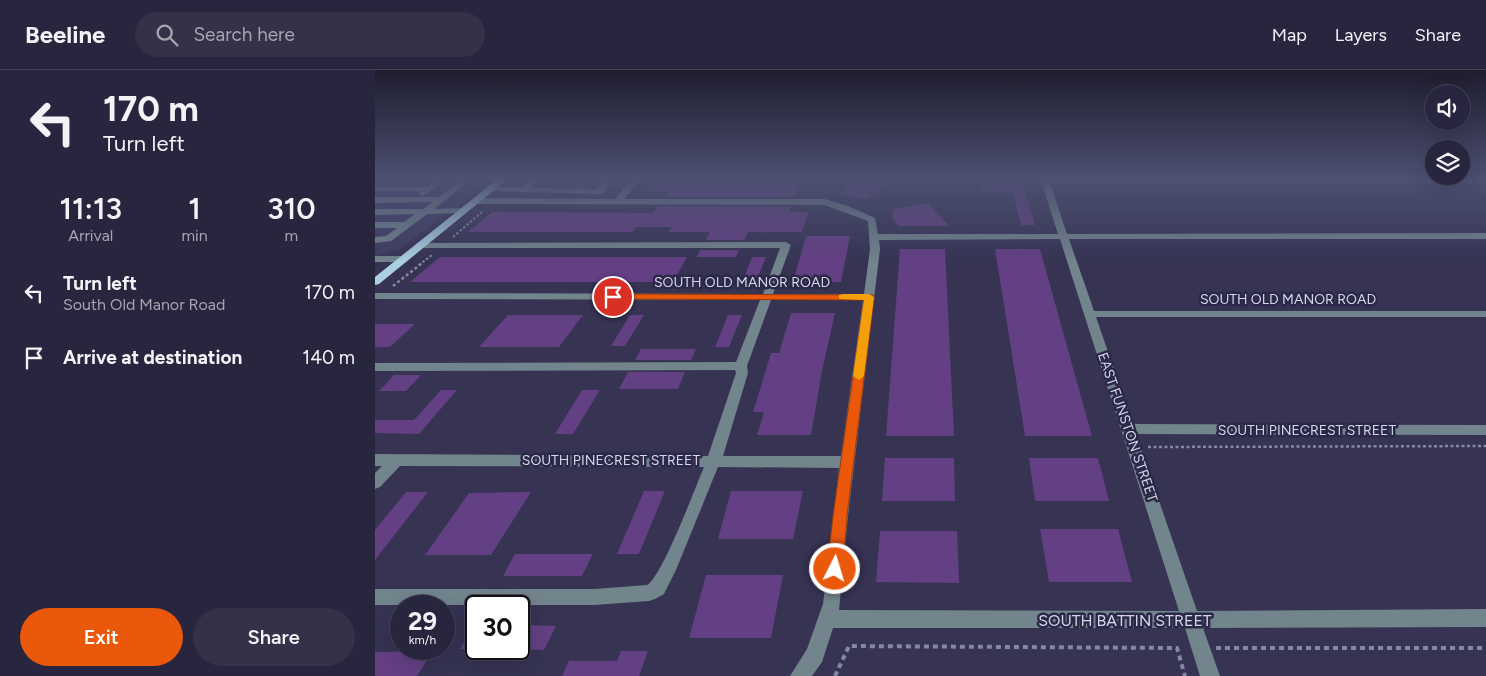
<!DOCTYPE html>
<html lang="en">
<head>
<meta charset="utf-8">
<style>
  :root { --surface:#28263e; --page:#343249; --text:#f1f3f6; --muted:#a5a5b0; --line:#444358; --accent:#ea580c }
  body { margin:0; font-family:Figtree,sans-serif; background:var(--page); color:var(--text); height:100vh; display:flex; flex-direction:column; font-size:19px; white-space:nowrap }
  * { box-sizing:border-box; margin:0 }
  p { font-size:16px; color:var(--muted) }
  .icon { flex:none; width:28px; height:28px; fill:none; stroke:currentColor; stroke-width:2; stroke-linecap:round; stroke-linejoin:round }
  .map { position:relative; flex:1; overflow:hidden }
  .drawer { display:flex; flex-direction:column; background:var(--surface); width:375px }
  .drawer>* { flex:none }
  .hud { background:#28263e; color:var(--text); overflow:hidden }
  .tools { position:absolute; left:1050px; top:15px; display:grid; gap:10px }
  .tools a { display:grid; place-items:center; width:45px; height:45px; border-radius:50%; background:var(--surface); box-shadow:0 5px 20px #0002,0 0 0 1px var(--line); font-size:25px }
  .speed { position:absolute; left:15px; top:525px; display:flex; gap:10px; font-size:25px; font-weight:700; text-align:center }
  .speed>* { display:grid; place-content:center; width:65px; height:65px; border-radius:50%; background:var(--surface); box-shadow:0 5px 20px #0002,0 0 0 1px var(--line); line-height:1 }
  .speed small { font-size:12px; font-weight:400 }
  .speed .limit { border:2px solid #111; border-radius:8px; background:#fff; color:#111 }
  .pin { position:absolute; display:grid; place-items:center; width:42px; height:42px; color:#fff; margin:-21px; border:2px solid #fff; border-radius:50%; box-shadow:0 1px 5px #0007 }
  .me { position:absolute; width:55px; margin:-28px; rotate:5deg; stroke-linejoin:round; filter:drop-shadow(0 0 4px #0008) }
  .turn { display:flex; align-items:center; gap:18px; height:105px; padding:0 20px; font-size:22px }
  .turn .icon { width:65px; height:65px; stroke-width:2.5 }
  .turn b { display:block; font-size:35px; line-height:42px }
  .eta { display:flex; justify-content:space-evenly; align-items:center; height:85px; text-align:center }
  .eta b { font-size:30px; font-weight:600; line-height:35px }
  .button { display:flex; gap:10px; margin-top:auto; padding:10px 20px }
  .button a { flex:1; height:58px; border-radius:30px; background:var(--accent); color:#fff; font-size:20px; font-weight:600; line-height:58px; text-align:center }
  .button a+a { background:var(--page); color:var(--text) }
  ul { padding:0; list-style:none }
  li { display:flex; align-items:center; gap:15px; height:65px; padding:0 20px }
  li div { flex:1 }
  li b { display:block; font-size:19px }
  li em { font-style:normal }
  header { display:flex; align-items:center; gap:30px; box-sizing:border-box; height:70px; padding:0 25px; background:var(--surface); border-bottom:1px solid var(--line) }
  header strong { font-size:24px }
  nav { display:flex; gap:28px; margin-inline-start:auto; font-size:18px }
  .search { width:350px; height:45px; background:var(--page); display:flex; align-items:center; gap:12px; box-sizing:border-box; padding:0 18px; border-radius:28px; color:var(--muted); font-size:19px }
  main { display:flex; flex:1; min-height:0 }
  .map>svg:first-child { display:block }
  .built { fill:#3e3b61 }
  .building { fill:#633f83 }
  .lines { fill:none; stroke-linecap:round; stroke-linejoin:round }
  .minor-tunnel { stroke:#4e4b6a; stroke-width:9; stroke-dasharray:9 4.5; stroke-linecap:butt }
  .path-far2 { stroke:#8887a1; stroke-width:2; stroke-dasharray:2.5 2; stroke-linecap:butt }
  .path-far1 { stroke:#8887a1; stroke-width:2.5; stroke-dasharray:3 2.5; stroke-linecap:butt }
  .path { stroke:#8887a1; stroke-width:4; stroke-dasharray:5 4; stroke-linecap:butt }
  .minor { fill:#72848c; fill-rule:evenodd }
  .major { fill:#aad0e1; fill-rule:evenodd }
  .route { fill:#ea580c; stroke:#983908 }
  .slow { fill:#f59e0b }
  .labels { text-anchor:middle; stroke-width:5; stroke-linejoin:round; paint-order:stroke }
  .street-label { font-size:14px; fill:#d6d6ea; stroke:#2c2948 }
  .near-street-label { font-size:16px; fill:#d6d6ea; stroke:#2c2948 }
</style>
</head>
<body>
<header>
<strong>Beeline</strong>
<div class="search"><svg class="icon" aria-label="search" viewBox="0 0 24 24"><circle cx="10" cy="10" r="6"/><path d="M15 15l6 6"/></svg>Search here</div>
<nav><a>Map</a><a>Layers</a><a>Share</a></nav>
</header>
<main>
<section class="drawer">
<div class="hud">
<div class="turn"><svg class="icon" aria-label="left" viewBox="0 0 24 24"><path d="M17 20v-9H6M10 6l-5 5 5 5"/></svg><div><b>170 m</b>Turn left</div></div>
</div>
<div class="eta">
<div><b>11:13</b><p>Arrival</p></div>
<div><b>1</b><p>min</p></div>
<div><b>310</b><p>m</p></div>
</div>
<ul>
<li><svg class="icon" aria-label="left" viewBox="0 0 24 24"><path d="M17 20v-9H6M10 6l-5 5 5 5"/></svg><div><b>Turn left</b><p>South Old Manor Road</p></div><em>170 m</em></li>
<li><svg class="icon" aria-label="arrive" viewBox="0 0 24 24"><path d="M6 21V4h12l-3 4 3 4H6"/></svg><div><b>Arrive at destination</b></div><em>140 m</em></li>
</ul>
<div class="button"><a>Exit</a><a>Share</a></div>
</section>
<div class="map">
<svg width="1111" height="606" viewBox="0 0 1111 606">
  <rect width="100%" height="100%" fill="#363353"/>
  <path class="built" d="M0 108H118L25 179 0 187Z
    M142 108H256L241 126 233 129H126L122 126Z"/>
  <path class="building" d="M282 108H360L355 116H411L415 108H427L419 127H290L294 122H271Z
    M482 108 493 109 514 114 492 129 464 124Z
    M605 108H646L660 155H646L638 122H607Z
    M553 133 574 156H524L517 148 518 139Z
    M283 136 416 137 414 142H433L427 162H373L369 170H331L335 162H293L297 157H261L257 162H93L117 142 278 143Z
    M431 166H475L466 212H418Z
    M525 179H570L579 366H511Z
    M620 179H665L717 366H650Z
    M325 180H364L361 187H322Z
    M65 187H312L298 212H35Z
    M377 187H391L381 212H367Z
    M416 243H460L447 301 436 365H382L389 342H378L396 283H404Z
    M133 245H208L184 277H104Z
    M255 245H269L250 276H236Z
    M353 245H367L354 277H340Z
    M0 254H40L15 277H0Z
    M266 279H321L316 290H260Z
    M253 302H310L303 319H244Z
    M19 305H46L31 321H4Z
    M66 320H82L44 364 0 363V350H39Z
    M207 320H225L198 364H180Z
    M510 388H579L580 431H507Z
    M654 388H723L734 431H660Z
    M269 421H290L264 484H242Z
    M356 421H428L418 469H343Z
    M31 422H53L0 490V460Z
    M156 422 116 485H50L94 423Z
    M665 459H743L757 512H674Z
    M505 461H582L584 513 501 512Z
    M140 484H218L207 506H128Z
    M331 505H408L396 568H314Z
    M101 552V579H85Z
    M144 555 181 556 169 580 144 579Z
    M58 581 42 606H0V582Z
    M246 581H273L264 606H187L194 591H242Z"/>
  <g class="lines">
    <path class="minor-tunnel" d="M199 118 210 117"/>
    <path class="path-far2" d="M103 114 110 108
      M78 167 108 141
      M44 195 57 185"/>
    <path class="path-far1" d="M18 216 46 194
      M773 377 1111 376"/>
    <path class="path" d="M841 578H1111
      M460 606 474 576 802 578 810 606"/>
    <path class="minor" d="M64 108H74L48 126 44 124 46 121H0V117H53Z
      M88 108H98L59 139 88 138 92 141 91 143 52 144 16 171 0 173V167L11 166 22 158H0V152H29L40 144 0 145V139H48L57 132 0 133V127H64Z
      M157 108H166L156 118 222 119 231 108H240L227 124H224L116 121 112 119 116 117H147Z
      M258 108H267L249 129H450L473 136 500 148 503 164H683L665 108 1111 109V113H675L692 164 1111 163V169H694L719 241H1111V247H721L758 354 1111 355V365L761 364 822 541 1111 539V557L828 558 845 606H825L810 558H458L447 592 437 606H415L432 579 448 534 464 398 343 397 301 500 289 524 280 529 274 531 219 535H0V519H219L272 515C287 507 320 418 329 397L25 396 5 417 0 419V403L7 396H0V384L333 386 361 303 360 300 0 301V293L361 292 385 230 0 229V223L388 224 405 178H45L40 175 42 173 411 172 416 175 398 224H489L495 179 493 151 449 135 101 134 97 131 101 128 240 129ZM685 169 804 541 464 540 473 446 505 179 504 170ZM396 230H488L466 386H348L373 303 372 296Z
      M0 186H28L33 189 28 192H0Z"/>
    <path class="major" d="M124 108H134L4 214 0 215V207Z"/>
  </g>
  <linearGradient id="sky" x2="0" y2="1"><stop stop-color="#1e1c2e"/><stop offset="0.56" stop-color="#4c5071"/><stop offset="1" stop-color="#4c5071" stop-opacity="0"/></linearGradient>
  <rect width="1111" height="193" fill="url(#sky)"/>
  <path class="route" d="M238 224 498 225 499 227 472 446 468 499 466 504 460 506 455 504 452 499 458 446 489 230 235 229 233 227Z"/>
  <path class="slow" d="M468 224H494L499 227 489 306 484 310 478 306 489 230 464 229V225Z"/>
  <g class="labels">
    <g class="street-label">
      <text x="367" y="217">SOUTH OLD MANOR ROAD</text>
      <text x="913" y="234">SOUTH OLD MANOR ROAD</text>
      <text transform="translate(753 357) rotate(71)" y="5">EAST FUNSTON STREET</text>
      <text x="932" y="365">SOUTH PINECREST STREET</text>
      <text x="236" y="395">SOUTH PINECREST STREET</text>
    </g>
    <g class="near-street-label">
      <text x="750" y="556">SOUTH BATTIN STREET</text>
    </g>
  </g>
</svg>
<div class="tools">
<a><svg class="icon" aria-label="sound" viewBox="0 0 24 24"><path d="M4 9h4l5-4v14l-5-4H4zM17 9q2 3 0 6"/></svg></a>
<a><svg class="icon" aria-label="layers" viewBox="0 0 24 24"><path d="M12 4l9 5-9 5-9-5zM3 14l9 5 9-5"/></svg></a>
</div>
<div class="speed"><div>29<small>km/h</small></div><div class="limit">30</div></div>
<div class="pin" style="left:238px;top:227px;background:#d93025"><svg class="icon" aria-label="arrive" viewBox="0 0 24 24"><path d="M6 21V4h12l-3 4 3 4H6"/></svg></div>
<svg class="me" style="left:460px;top:499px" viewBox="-20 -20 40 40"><circle r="17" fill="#ea580c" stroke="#fff" stroke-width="3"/><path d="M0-11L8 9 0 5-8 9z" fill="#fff"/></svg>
</div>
</main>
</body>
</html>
